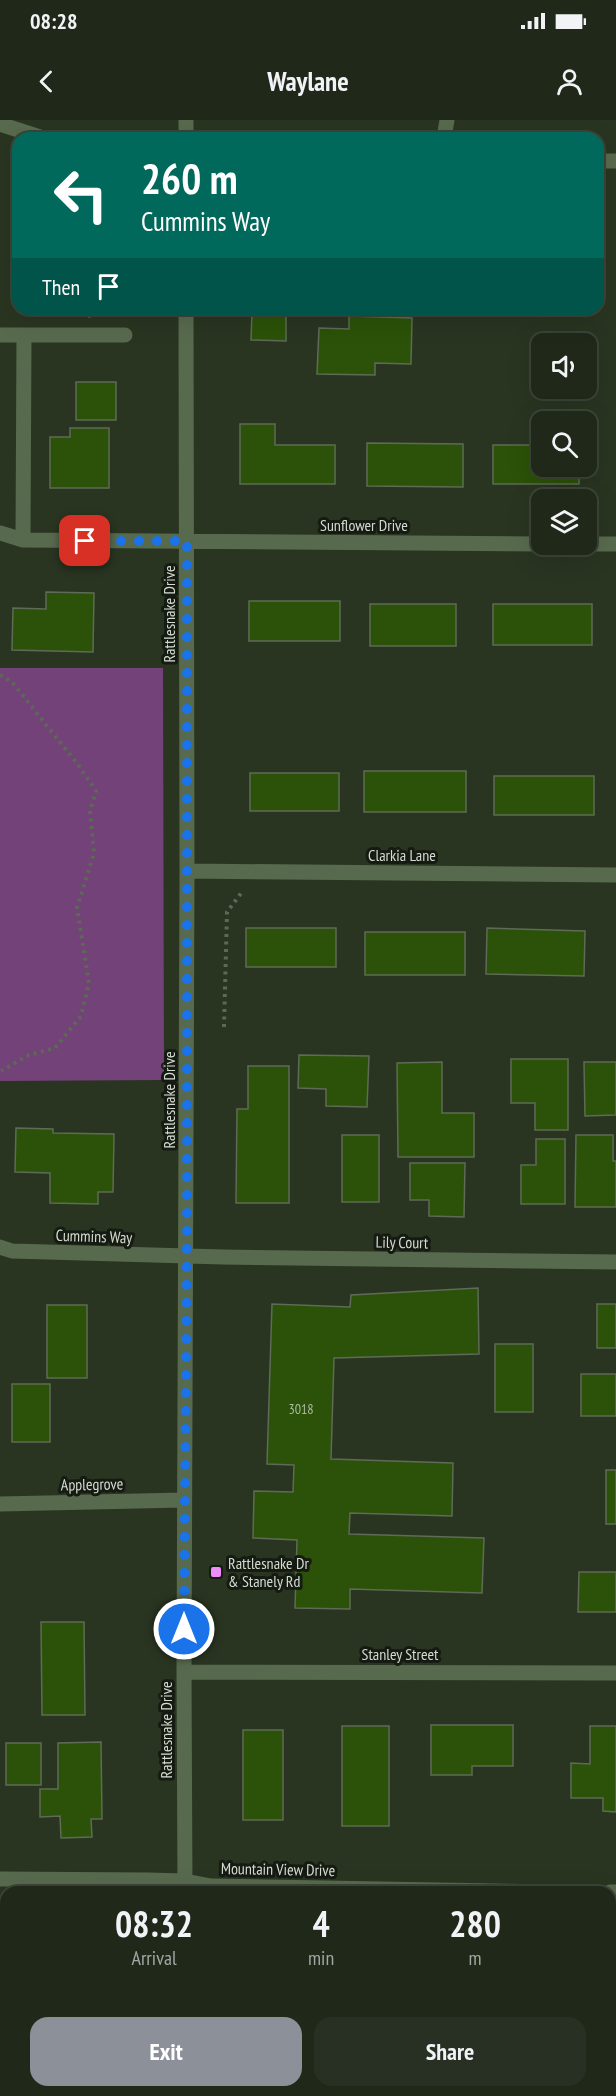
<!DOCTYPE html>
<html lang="en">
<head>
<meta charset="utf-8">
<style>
  :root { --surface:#1f2819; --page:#273022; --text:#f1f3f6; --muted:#a1a6a2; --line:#3c4438; --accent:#8c9099 }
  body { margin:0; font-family:"PT Sans Narrow",sans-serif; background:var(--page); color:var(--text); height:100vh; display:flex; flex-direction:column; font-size:22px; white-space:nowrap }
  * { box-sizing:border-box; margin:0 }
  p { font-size:20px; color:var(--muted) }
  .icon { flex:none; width:33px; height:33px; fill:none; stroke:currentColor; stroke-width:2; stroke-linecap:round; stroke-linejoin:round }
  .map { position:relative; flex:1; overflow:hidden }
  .sheet { position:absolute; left:0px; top:1766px; width:616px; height:212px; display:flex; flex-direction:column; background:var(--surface); border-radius:18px 18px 0 0; box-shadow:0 6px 24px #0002,0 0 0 2px var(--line) }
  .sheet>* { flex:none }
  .hud { position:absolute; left:12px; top:12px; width:592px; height:183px; border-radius:18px; box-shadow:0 6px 24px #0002,0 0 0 2px var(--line); background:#00695c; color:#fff; overflow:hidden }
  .controls { position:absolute; left:531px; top:213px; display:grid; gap:12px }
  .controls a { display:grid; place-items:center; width:66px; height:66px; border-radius:12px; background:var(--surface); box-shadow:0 6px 24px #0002,0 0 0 2px var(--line); font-size:30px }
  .pin { position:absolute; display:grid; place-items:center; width:51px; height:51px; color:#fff; margin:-26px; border-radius:12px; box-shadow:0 3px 9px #0006 }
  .me { position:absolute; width:66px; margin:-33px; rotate:0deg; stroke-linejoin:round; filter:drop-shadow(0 0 4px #0008) }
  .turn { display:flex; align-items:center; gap:21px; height:126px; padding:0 30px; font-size:27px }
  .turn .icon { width:78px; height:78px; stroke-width:2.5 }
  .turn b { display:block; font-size:42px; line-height:51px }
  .then { display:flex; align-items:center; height:57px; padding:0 30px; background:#0003; gap:12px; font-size:22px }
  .eta { display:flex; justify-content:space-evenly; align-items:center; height:102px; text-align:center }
  .eta b { font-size:36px; font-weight:700; line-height:42px }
  .cta { display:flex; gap:12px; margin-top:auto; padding:12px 30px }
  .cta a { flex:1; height:69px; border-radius:18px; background:var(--accent); color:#fff; font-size:24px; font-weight:700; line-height:69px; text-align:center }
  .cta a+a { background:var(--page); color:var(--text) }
  .status { display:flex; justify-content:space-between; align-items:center; height:42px; padding:0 30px; background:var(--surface); direction:ltr }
  .status svg { height:16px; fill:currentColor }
  header { display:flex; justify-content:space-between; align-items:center; height:78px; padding:0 30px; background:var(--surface); font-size:27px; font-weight:700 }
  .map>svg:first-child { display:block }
  .green { fill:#734279 }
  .building { fill:#2b5208; stroke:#5e6b56; stroke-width:1.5 }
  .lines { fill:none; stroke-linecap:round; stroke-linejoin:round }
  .path { stroke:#5d6856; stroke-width:4; stroke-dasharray:3 4.5; stroke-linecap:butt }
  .minor { stroke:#586a4e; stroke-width:15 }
  .route { stroke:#1a73e8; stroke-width:10; stroke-dasharray:0 18 }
  .poi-dot { fill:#ee8cf8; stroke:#151a12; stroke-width:2 }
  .labels { text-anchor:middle; stroke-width:6; stroke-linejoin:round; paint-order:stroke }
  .number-label { font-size:14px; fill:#aaba9d }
  .street-label { font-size:16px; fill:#d4dccf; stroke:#151a12 }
  .poi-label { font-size:16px; fill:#d4dccf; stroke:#151a12; text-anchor:start }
</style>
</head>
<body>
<div class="status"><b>08:28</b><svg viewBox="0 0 49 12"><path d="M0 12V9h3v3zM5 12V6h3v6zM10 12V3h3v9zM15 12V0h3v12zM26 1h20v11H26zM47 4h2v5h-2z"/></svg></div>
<header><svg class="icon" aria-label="back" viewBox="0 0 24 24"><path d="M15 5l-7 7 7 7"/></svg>Waylane<svg class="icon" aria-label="person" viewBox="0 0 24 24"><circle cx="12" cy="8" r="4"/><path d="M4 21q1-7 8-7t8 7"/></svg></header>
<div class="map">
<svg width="616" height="1976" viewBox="0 0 616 1976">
  <rect width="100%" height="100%" fill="#293521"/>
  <path class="green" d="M0 548H163L164 960 0 961Z"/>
  <path class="building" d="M87 189H114L89 197Z
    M231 189H286V221L251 220 252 193H231Z
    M349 196 412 198 411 244 375 243V255L317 254 319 208 349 209Z
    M76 262H116V300H76Z
    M240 304H275V325H335V364H240Z
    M70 308H109V368H50V317H70Z
    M367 323 463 324V367L367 366Z
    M493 325H542V346H579V364H493Z
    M46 472 94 473 93 532 12 530 13 488 46 489Z
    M249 481H340V521H249Z
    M370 484H456V526H370Z
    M493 484H592V525H493Z
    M364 651H466V692H364Z
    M250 653H339V691H250Z
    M494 656H594V695H494Z
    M246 808H336V847H246Z
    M487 808 585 811 584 856 486 854Z
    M365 812H465V855H365Z
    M299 935 369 936 367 987 326 986V969L298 968Z
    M511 939H568V1010H535V983H511Z
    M442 942V993H474V1037H398L397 943Z
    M584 942H616V995L585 996Z
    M248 946H289V1083H236L237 989H248Z
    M16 1008 53 1009V1013L114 1014 113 1072H98V1084L50 1083V1053L15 1052Z
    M342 1015H379V1082H342Z
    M576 1015H613V1041H616V1087H575Z
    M536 1019H565V1084H521V1045H536Z
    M410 1043H465L464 1097 429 1096V1080H410Z
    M478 1168 479 1234 334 1238 331 1339 453 1343 452 1396 350 1393 349 1414 484 1418 482 1473 350 1469V1489L295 1488 297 1420 253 1418 254 1371 293 1372 294 1345 267 1344 272 1184 350 1187 351 1175Z
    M597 1184H616V1228H597Z
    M47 1185H87V1258H47Z
    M495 1224H533V1292H495Z
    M581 1254H616V1296H581Z
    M12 1264H50V1322H12Z
    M606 1350H616V1404H606Z
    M579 1452H616V1492H578Z
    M41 1502H84L85 1595H42Z
    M431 1605H513V1646H472V1655H431Z
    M342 1606H389V1706H342Z
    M590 1606H616V1692L603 1691V1678H571V1643L590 1644Z
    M243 1610H283V1700H243Z
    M101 1622 102 1699H91L92 1717 61 1718 60 1696 40 1697V1669H58V1623Z
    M6 1623H41V1665H6Z"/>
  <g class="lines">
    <path class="path" d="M0 555 12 562 79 646 96 671 90 691 94 733 77 788 89 863 81 896 55 928 29 935 1 951
      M224 907 227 792 242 772"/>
    <path class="minor" d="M0 4 43 18
      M186 18V0
      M444 18 447 0
      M598 41H616
      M0 215H24
      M0 413 23 420 542 424
      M23 420 24 215H125
      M586 424H616
      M187 751 616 755
      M0 1127 12 1131 223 1137 616 1142
      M0 1384 184 1380
      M184 1552 616 1553
      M0 1759 148 1760 185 1761 211 1766 556 1772
      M185 1772 184 1552 187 751 186 189
      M610 1772H616
      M610 1956H616
      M187 1971V1976"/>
  </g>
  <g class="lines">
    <path class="route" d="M85 421H187V1114L184 1509"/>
  </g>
  <rect class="poi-dot" x="210" y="1446" width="12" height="12" rx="3"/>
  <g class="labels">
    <g class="number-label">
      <text x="301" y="1294">3018</text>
    </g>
    <g class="street-label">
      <text x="364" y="411">Sunflower Drive</text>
      <text transform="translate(169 494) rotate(-90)" y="6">Rattlesnake Drive</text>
      <text x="402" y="741">Clarkia Lane</text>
      <text transform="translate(169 980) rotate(-90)" y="6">Rattlesnake Drive</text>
      <text transform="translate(94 1116) rotate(2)" y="6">Cummins Way</text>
      <text transform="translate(402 1122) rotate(1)" y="6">Lily Court</text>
      <text transform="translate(92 1364) rotate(-1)" y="6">Applegrove</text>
      <text x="400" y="1540">Stanley Street</text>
      <text transform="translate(166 1610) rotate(-90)" y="6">Rattlesnake Drive</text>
      <text transform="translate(278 1749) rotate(1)" y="6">Mountain View Drive</text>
    </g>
    <g class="poi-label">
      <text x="228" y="1449">Rattlesnake Dr<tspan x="228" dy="18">&amp; Stanely Rd</tspan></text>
    </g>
  </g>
</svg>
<div class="controls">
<a><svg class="icon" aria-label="sound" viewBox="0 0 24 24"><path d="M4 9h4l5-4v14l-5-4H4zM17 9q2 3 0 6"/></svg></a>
<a><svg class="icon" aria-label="search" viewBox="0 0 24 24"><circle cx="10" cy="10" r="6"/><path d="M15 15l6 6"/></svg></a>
<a><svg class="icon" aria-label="layers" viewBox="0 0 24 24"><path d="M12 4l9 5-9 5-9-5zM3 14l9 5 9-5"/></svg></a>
</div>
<div class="pin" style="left:85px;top:421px;background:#d93025"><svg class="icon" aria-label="arrive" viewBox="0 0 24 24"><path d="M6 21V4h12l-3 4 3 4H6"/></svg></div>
<svg class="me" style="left:184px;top:1509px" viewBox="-20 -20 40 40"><circle r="17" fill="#1a73e8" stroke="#fff" stroke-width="3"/><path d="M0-11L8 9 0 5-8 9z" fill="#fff"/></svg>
<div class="hud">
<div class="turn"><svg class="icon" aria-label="left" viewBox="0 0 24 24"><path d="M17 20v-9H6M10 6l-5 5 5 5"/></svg><div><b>260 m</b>Cummins Way</div></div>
<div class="then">Then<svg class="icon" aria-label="arrive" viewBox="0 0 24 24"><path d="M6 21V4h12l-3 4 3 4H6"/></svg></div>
</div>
<section class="sheet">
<div class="eta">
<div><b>08:32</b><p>Arrival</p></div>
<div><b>4</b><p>min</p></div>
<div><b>280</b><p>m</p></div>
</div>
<div class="cta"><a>Exit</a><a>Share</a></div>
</section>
</div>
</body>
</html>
